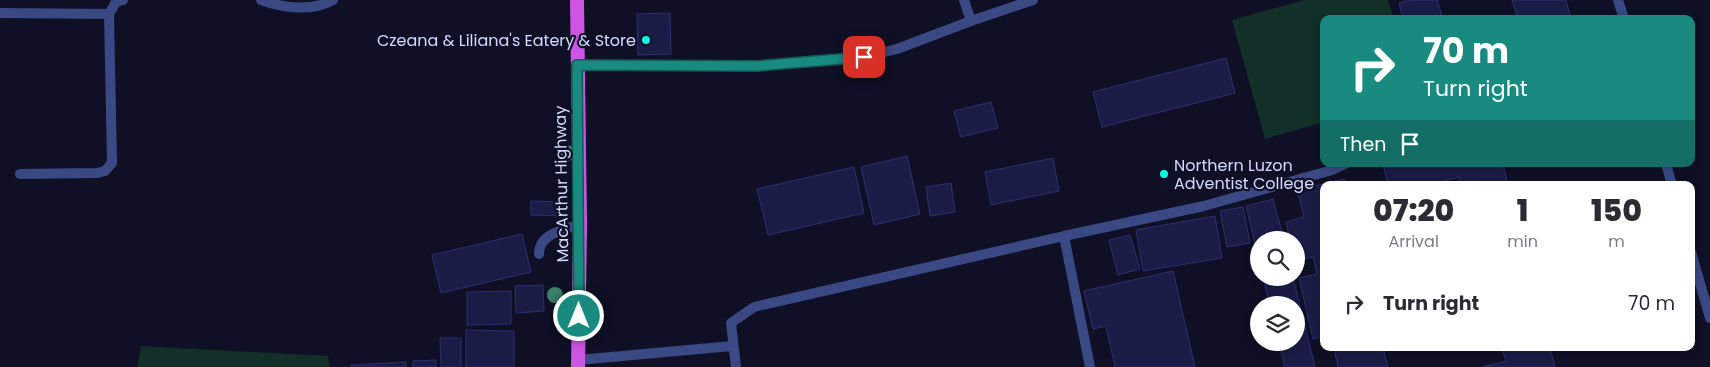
<!DOCTYPE html>
<html lang="en">
<head>
<meta charset="utf-8">
<style>
  :root { --surface:#fff; --page:#f7f7f7; --text:#2b2b33; --muted:#7c7c81 }
  body { margin:0; font-family:Poppins,sans-serif; background:var(--page); color:var(--text); height:100vh; display:flex; flex-direction:column; font-size:19px; white-space:nowrap }
  * { box-sizing:border-box; margin:0 }
  p { font-size:16px; color:var(--muted) }
  .icon { flex:none; width:28px; height:28px; fill:none; stroke:currentColor; stroke-width:2; stroke-linecap:round; stroke-linejoin:round }
  .map { position:relative; flex:1; overflow:hidden }
  .sheet { position:absolute; left:1320px; top:181px; width:375px; height:170px; display:flex; flex-direction:column; background:var(--surface); border-radius:10px; box-shadow:0 2px 8px #0003 }
  .sheet>* { flex:none }
  .top-card { position:absolute; left:1320px; top:15px; width:375px; height:152px; border-radius:10px; box-shadow:0 2px 8px #0003; background:#188a80; color:#fff; overflow:hidden }
  .fabs { position:absolute; left:1250px; top:231px; display:grid; gap:10px }
  .fabs a { display:grid; place-items:center; width:55px; height:55px; border-radius:50%; background:var(--surface); box-shadow:0 2px 8px #0003; font-size:25px }
  .pin { position:absolute; display:grid; place-items:center; width:42px; height:42px; color:#fff; margin:-21px; border-radius:10px; box-shadow:0 2px 8px #0006 }
  .me { position:absolute; width:55px; margin:-28px; rotate:0deg; stroke-linejoin:round; filter:drop-shadow(0 0 4px #0008) }
  .turn { display:flex; align-items:center; gap:18px; height:105px; padding:0 20px; font-size:22px }
  .turn .icon { width:65px; height:65px; stroke-width:2.5 }
  .turn b { display:block; font-size:35px; line-height:42px }
  .then { display:flex; align-items:center; height:48px; padding:0 20px; background:#0003; gap:10px; font-size:19px }
  .eta { display:flex; justify-content:space-evenly; align-items:center; height:85px; text-align:center }
  .eta b { font-size:30px; font-weight:800; line-height:35px }
  ul { padding:0; list-style:none }
  li { display:flex; align-items:center; gap:15px; height:75px; padding:0 20px }
  li div { flex:1 }
  li b { display:block; font-size:19px }
  li em { font-style:normal }
  .map>svg:first-child { display:block }
  .green { fill:#122f28 }
  .building { fill:#1b1c46; stroke:#2d2f72 }
  .lines { fill:none; stroke-linecap:round; stroke-linejoin:round }
  .service { stroke:#3a4884; stroke-width:10 }
  .minor { stroke:#3a4884; stroke-width:10 }
  .trunk { stroke:#ce55e4; stroke-width:14 }
  .tree { fill:#3b826a }
  .route-casing { stroke:#105a53; stroke-width:12 }
  .route { stroke:#188a80; stroke-width:9 }
  .poi-dot { fill:#01fddf; stroke:#0f1025; stroke-width:2 }
  .labels { text-anchor:middle; stroke-width:4.5; stroke-linejoin:round; paint-order:stroke }
  .poi-label { font-size:16px; fill:#d4d8ff; stroke:#0f1025; text-anchor:end }
  .street-label { font-size:16px; fill:#d4d8ff; stroke:#0f1025 }
</style>
</head>
<body>
<div class="map">
<svg width="1710" height="367" viewBox="0 0 1710 367">
  <rect width="100%" height="100%" fill="#0f1025"/>
  <path class="green" d="M1305 0H1388L1394 19H1324V122L1265 139 1232 20Z
    M141 346 328 356 330 367H137Z"/>
  <path class="building" d="M1411 0H1437L1443 19H1403L1399 3Z
    M1512 0H1566L1571 19H1518Z
    M670 13 671 54 638 55 637 14Z
    M1226 58 1235 93 1102 127 1093 92Z
    M991 102 998 128 961 137 954 111Z
    M907 156 920 214 874 225 861 167Z
    M1053 158 1059 191 991 205 985 172Z
    M1383 164H1503L1508 185H1461L1459 177 1429 185H1388Z
    M854 167 864 213 768 235 757 189Z
    M1344 179 1346 185H1324V336L1313 339 1299 278 1317 274 1313 257 1296 261V240H1290L1286 222 1304 217 1297 190Z
    M951 183 955 212 930 216 926 187Z
    M1273 199 1284 240H1259V259L1246 206Z
    M531 201 564 202V216L531 215Z
    M1243 207 1250 243 1227 247 1220 211Z
    M1215 216 1222 258 1143 271 1136 230Z
    M522 234 531 272 441 293 432 255Z
    M1130 235 1140 269 1118 275 1109 240Z
    M1173 271 1195 367H1115L1106 326 1093 329 1084 291Z
    M1263 278H1293L1315 367H1285L1279 342H1296V305H1270Z
    M543 285 544 311 516 313 515 286Z
    M511 291V324L467 325V292Z
    M466 330 514 331V367H466Z
    M440 338H461V367H441Z
    M1334 348H1383L1388 367H1338Z
    M1502 348H1550L1555 367H1482L1506 361Z
    M436 360V367H413V361Z
    M406 362V367H351V365Z"/>
  <g class="lines">
    <path class="service" d="M539 254C539 233 563 231 580 224
      M578 360 732 346
      M736 367 731 323 754 307 1064 236
      M1090 367 1064 236 1204 206 1332 170 1345 164"/>
    <path class="minor" d="M261 0C283 8 311 12 333 0
      M964 0 971 21
      M1618 0 1624 19
      M0 13 109 14
      M577 65 757 66 854 59 897 49 971 21 1033 0
      M1666 164 1672 185
      M20 174 97 173 105 171 112 163 109 14 116 2 123 0
      M1691 252 1710 318"/>
    <path class="trunk" d="M577 0 580 224 578 367"/>
  </g>
  <g class="tree">
    <circle cx="567" cy="153" r="8"/>
    <circle cx="555" cy="295" r="8"/>
  </g>
  <g class="lines">
    <g class="route-casing">
      <path id="route" d="M579 316 577 65 757 66 864 57"/>
    </g>
    <use href="#route" class="route"/>
  </g>
  <g class="poi-dot">
    <circle cx="646" cy="40" r="5"/>
    <circle cx="1164" cy="174" r="5"/>
  </g>
  <g class="labels">
    <g class="poi-label">
      <text x="636" y="46">Czeana &amp; Liliana's Eatery &amp; Store</text>
      <text x="1174" y="171" text-anchor="start">Northern Luzon<tspan x="1174" dy="18">Adventist College</tspan></text>
    </g>
    <g class="street-label">
      <text transform="translate(561 184) rotate(-91)" y="6">MacArthur Highway</text>
    </g>
  </g>
</svg>
<div class="fabs">
<a><svg class="icon" aria-label="search" viewBox="0 0 24 24"><circle cx="10" cy="10" r="6"/><path d="M15 15l6 6"/></svg></a>
<a><svg class="icon" aria-label="layers" viewBox="0 0 24 24"><path d="M12 4l9 5-9 5-9-5zM3 14l9 5 9-5"/></svg></a>
</div>
<div class="pin" style="left:864px;top:57px;background:#d93025"><svg class="icon" aria-label="arrive" viewBox="0 0 24 24"><path d="M6 21V4h12l-3 4 3 4H6"/></svg></div>
<svg class="me" style="left:579px;top:316px" viewBox="-20 -20 40 40"><circle r="17" fill="#188a80" stroke="#fff" stroke-width="3"/><path d="M0-11L8 9 0 5-8 9z" fill="#fff"/></svg>
<div class="top-card">
<div class="turn"><svg class="icon" aria-label="right" viewBox="0 0 24 24"><path d="M7 20v-9h11M14 6l5 5-5 5"/></svg><div><b>70 m</b>Turn right</div></div>
<div class="then">Then<svg class="icon" aria-label="arrive" viewBox="0 0 24 24"><path d="M6 21V4h12l-3 4 3 4H6"/></svg></div>
</div>
<section class="sheet">
<div class="eta">
<div><b>07:20</b><p>Arrival</p></div>
<div><b>1</b><p>min</p></div>
<div><b>150</b><p>m</p></div>
</div>
<ul>
<li><svg class="icon" aria-label="right" viewBox="0 0 24 24"><path d="M7 20v-9h11M14 6l5 5-5 5"/></svg><div><b>Turn right</b></div><em>70 m</em></li>
</ul>
</section>
</div>
</body>
</html>
